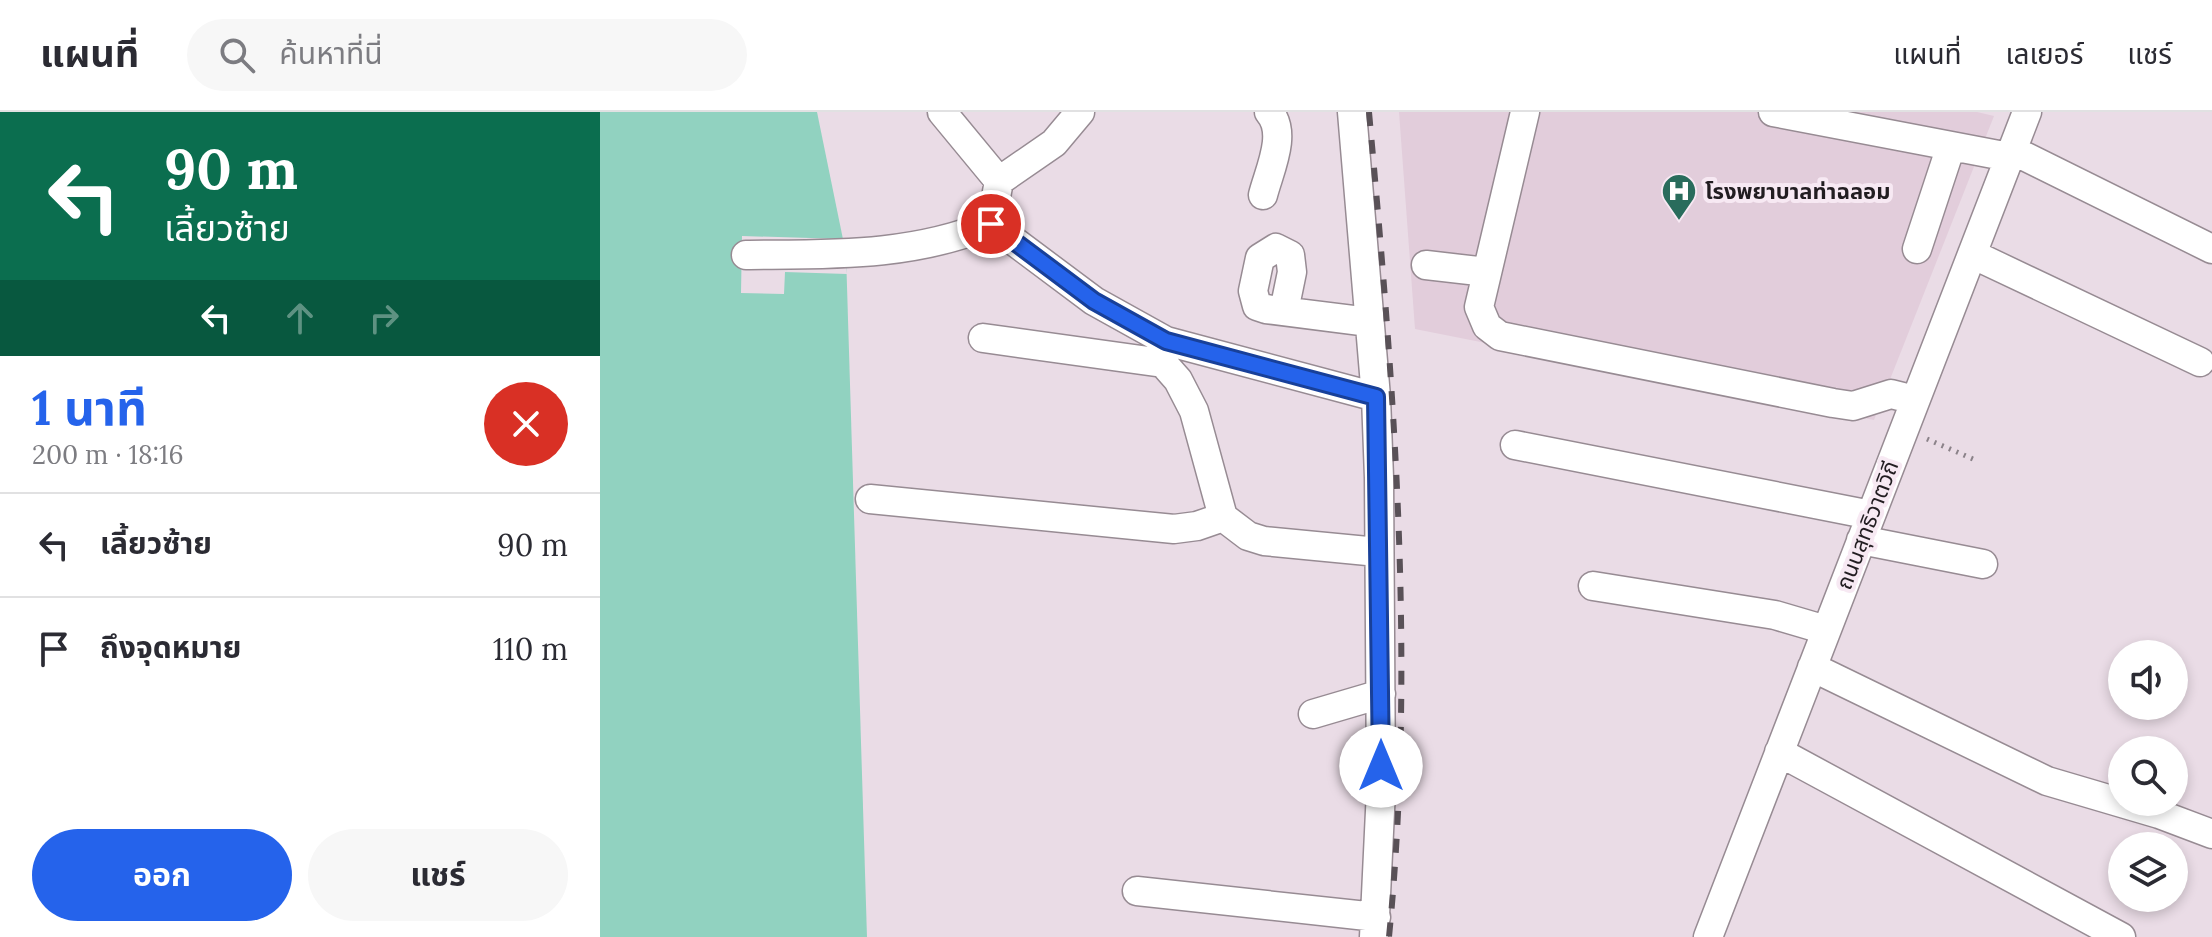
<!DOCTYPE html>
<html lang="th">
<head>
<meta charset="utf-8">
<style>
  :root { --surface:#fff; --page:#f7f7f7; --text:#2b2b33; --muted:#7c7c81; --line:#e1e1e2; --accent:#2563eb }
  body { margin:0; font-family:Lora,"Noto Sans Thai",serif; background:var(--page); color:var(--text); height:100vh; display:flex; flex-direction:column; font-size:30px; white-space:nowrap }
  * { box-sizing:border-box; margin:0 }
  p { font-size:26px; color:var(--muted) }
  .icon { flex:none; width:44px; height:44px; fill:none; stroke:currentColor; stroke-width:2; stroke-linecap:round; stroke-linejoin:round }
  .map { position:relative; flex:1; overflow:hidden }
  .details { display:flex; flex-direction:column; background:var(--surface); width:600px }
  .details>* { flex:none }
  .banner { background:#0b6e4f; color:#fff; overflow:hidden }
  .buttons { position:absolute; left:1508px; top:528px; display:grid; gap:16px }
  .buttons a { display:grid; place-items:center; width:80px; height:80px; border-radius:50%; background:var(--surface); box-shadow:0 4px 12px #0003; font-size:40px }
  .pin { position:absolute; display:grid; place-items:center; width:68px; height:68px; color:#fff; margin:-34px; border:4px solid #fff; border-radius:50%; box-shadow:0 2px 8px #0007 }
  .me { position:absolute; width:88px; margin:-44px; rotate:0deg; stroke-linejoin:round; filter:drop-shadow(0 0 6px #0008) }
  .turn { display:flex; align-items:center; gap:28px; height:168px; padding:0 32px; font-size:36px }
  .turn .icon { width:104px; height:104px; stroke-width:2.5 }
  .turn b { display:block; font-size:56px; line-height:68px }
  .lanes { display:flex; align-items:center; height:76px; padding:0 32px; background:#0003; justify-content:center; gap:40px; direction:ltr }
  .lanes .off { opacity:.35 }
  .round { display:grid; place-items:center; flex:none; width:84px; height:84px; border-radius:42px; background:var(--page) }
  .summary { display:flex; align-items:center; justify-content:space-between; height:136px; padding:0 32px }
  h1 { font-size:48px; font-weight:700; line-height:60px; color:var(--accent) }
  .primary-button { display:flex; gap:16px; margin-top:auto; padding:16px 32px }
  .primary-button a { flex:1; height:92px; border-radius:48px; background:var(--accent); color:#fff; font-size:32px; font-weight:700; line-height:92px; text-align:center }
  .primary-button a+a { background:var(--page); color:var(--text) }
  ul { padding:0; list-style:none }
  li { display:flex; align-items:center; gap:24px; height:104px; padding:0 32px; border-top:2px solid var(--line) }
  li div { flex:1 }
  li b { display:block; font-size:30px }
  li em { font-style:normal }
  header { display:flex; align-items:center; gap:48px; box-sizing:border-box; height:112px; padding:0 40px; background:var(--surface); border-bottom:2px solid var(--line) }
  header strong { font-size:38px }
  nav { display:flex; gap:44px; margin-inline-start:auto; font-size:28px }
  .search { width:560px; height:72px; background:var(--page); display:flex; align-items:center; gap:20px; box-sizing:border-box; padding:0 28px; border-radius:44px; color:var(--muted); font-size:30px }
  main { display:flex; flex:1; min-height:0 }
  .map>svg:first-child { display:block }
  .built { fill:#e2cddb }
  .water { fill:#91d2c0 }
  .pier { fill:#eadce6 }
  .lines { fill:none; stroke-linecap:round; stroke-linejoin:round }
  .minor-casing { stroke:#978b93; stroke-width:31 }
  .path { stroke:#8b8289; stroke-width:5; stroke-dasharray:2 6; stroke-linecap:butt }
  .minor { stroke:#fff; stroke-width:28 }
  .rail { stroke:#595157; stroke-width:6; stroke-dasharray:14 14; stroke-linecap:butt }
  .route-casing { stroke:#184099; stroke-width:20 }
  .route { stroke:#2563eb; stroke-width:14 }
  .labels { text-anchor:middle; stroke-width:8; stroke-linejoin:round; paint-order:stroke }
  .poi-label { font-size:22px; font-weight:bold; fill:#221d21; stroke:#f7e9f3; text-anchor:start }
  .street-label { font-size:22px; fill:#221d21; stroke:#f7e9f3 }
</style>
</head>
<body>
<header>
<strong>แผนที่</strong>
<div class="search"><svg class="icon" aria-label="search" viewBox="0 0 24 24"><circle cx="10" cy="10" r="6"/><path d="M15 15l6 6"/></svg>ค้นหาที่นี่</div>
<nav><a>แผนที่</a><a>เลเยอร์</a><a>แชร์</a></nav>
</header>
<main>
<section class="details">
<div class="banner">
<div class="turn"><svg class="icon" aria-label="left" viewBox="0 0 24 24"><path d="M17 20v-9H6M10 6l-5 5 5 5"/></svg><div><b>90 m</b>เลี้ยวซ้าย</div></div>
<div class="lanes"><svg class="icon" aria-label="left" viewBox="0 0 24 24"><path d="M17 20v-9H6M10 6l-5 5 5 5"/></svg><svg class="icon off" aria-label="ahead" viewBox="0 0 24 24"><path d="M12 20V5M6 11l6-6 6 6"/></svg><svg class="icon off" aria-label="right" viewBox="0 0 24 24"><path d="M7 20v-9h11M14 6l5 5-5 5"/></svg></div>
</div>
<div class="summary"><div><h1>1 นาที</h1><p>200 m · 18:16</p></div><a class="round" style="background:#d93025;color:#fff"><svg class="icon" aria-label="close" viewBox="0 0 24 24"><path d="M6 6l12 12M18 6L6 18"/></svg></a></div>
<ul>
<li><svg class="icon" aria-label="left" viewBox="0 0 24 24"><path d="M17 20v-9H6M10 6l-5 5 5 5"/></svg><div><b>เลี้ยวซ้าย</b></div><em>90 m</em></li>
<li><svg class="icon" aria-label="arrive" viewBox="0 0 24 24"><path d="M6 21V4h12l-3 4 3 4H6"/></svg><div><b>ถึงจุดหมาย</b></div><em>110 m</em></li>
</ul>
<div class="primary-button"><a>ออก</a><a>แชร์</a></div>
</section>
<div class="map">
<svg width="1612" height="825" viewBox="0 0 1612 825">
  <rect width="100%" height="100%" fill="#eadce6"/>
  <path class="built" d="M799 0H1377L1394 4 1274 308 815 217Z"/>
  <path class="water" d="M0 0H217L246 142 267 825H0Z"/>
  <path class="pier" d="M142 124 243 127 247 162 185 160 184 182 141 181Z"/>
  <g class="lines">
    <g class="minor-casing">
      <path id="minor" d="M342 0 399 69
        M480 0 454 31 399 69 391 112 494 189 566 229 776 285
        M752 0 776 285 779 366 781 678 774 825
        M925 0 879 195 887 214 900 224 1233 291 1253 294 1291 282 1315 288
        M1173 0 1409 45
        M1412 38 1612 137
        M663 83C669 59 688 21 669 0
        M1317 137 1351 34
        M1372 142 1600 250
        M146 143C231 142 311 145 391 112
        M826 153 887 160
        M684 199 692 160 690 143 676 136 660 146 653 179 657 194 666 197 769 210
        M383 226 563 251 578 268 594 299 623 405 648 424 664 429 778 440
        M915 333 1271 403
        M270 387 574 417 597 414 623 405
        M1261 428 1383 452
        M993 474 1175 503 1226 518
        M1212 555 1447 669 1559 702 1612 722
        M713 602 781 582
        M1179 640 1521 825
        M537 779 776 805
        M1108 825 1427 0"/>
    </g>
    <path class="path" d="M1327 327 1373 347"/>
    <use href="#minor" class="minor"/>
    <path class="rail" d="M769 0C794 275 816 549 789 825"/>
  </g>
  <g class="lines">
    <g class="route-casing">
      <path id="route" d="M391 112 494 189 566 229 776 285 781 654"/>
    </g>
    <use href="#route" class="route"/>
  </g>
  <defs>
    <g id="hospital-pin" transform="scale(1.8)"><path d="M0 17L-7.5 6A9.5 9.5 0 1 1 7.5 6Z" fill="#296c5c" stroke="#f7e9f3"/><path d="M-5-5h3v3.5h4V-5h3V5h-3V1.5h-4V5h-3Z" fill="#fff"/></g>
  </defs>
  <g fill-rule="evenodd">
    <use href="#hospital-pin" x="1079" y="79"/>
  </g>
  <g class="labels">
    <g class="poi-label">
      <text x="1105" y="87">โรงพยาบาลท่าฉลอม</text>
    </g>
    <g class="street-label">
      <text transform="translate(1267 413) rotate(-69)" y="8">ถนนสุทธิวาตวิถี</text>
    </g>
  </g>
</svg>
<div class="buttons">
<a><svg class="icon" aria-label="sound" viewBox="0 0 24 24"><path d="M4 9h4l5-4v14l-5-4H4zM17 9q2 3 0 6"/></svg></a>
<a><svg class="icon" aria-label="search" viewBox="0 0 24 24"><circle cx="10" cy="10" r="6"/><path d="M15 15l6 6"/></svg></a>
<a><svg class="icon" aria-label="layers" viewBox="0 0 24 24"><path d="M12 4l9 5-9 5-9-5zM3 14l9 5 9-5"/></svg></a>
</div>
<div class="pin" style="left:391px;top:112px;background:#d93025"><svg class="icon" aria-label="arrive" viewBox="0 0 24 24"><path d="M6 21V4h12l-3 4 3 4H6"/></svg></div>
<svg class="me" style="left:781px;top:654px" viewBox="-20 -20 40 40"><circle r="19" fill="#fff"/><path d="M0-13L10 11 0 6-10 11z" fill="#2563eb"/></svg>
</div>
</main>
</body>
</html>
